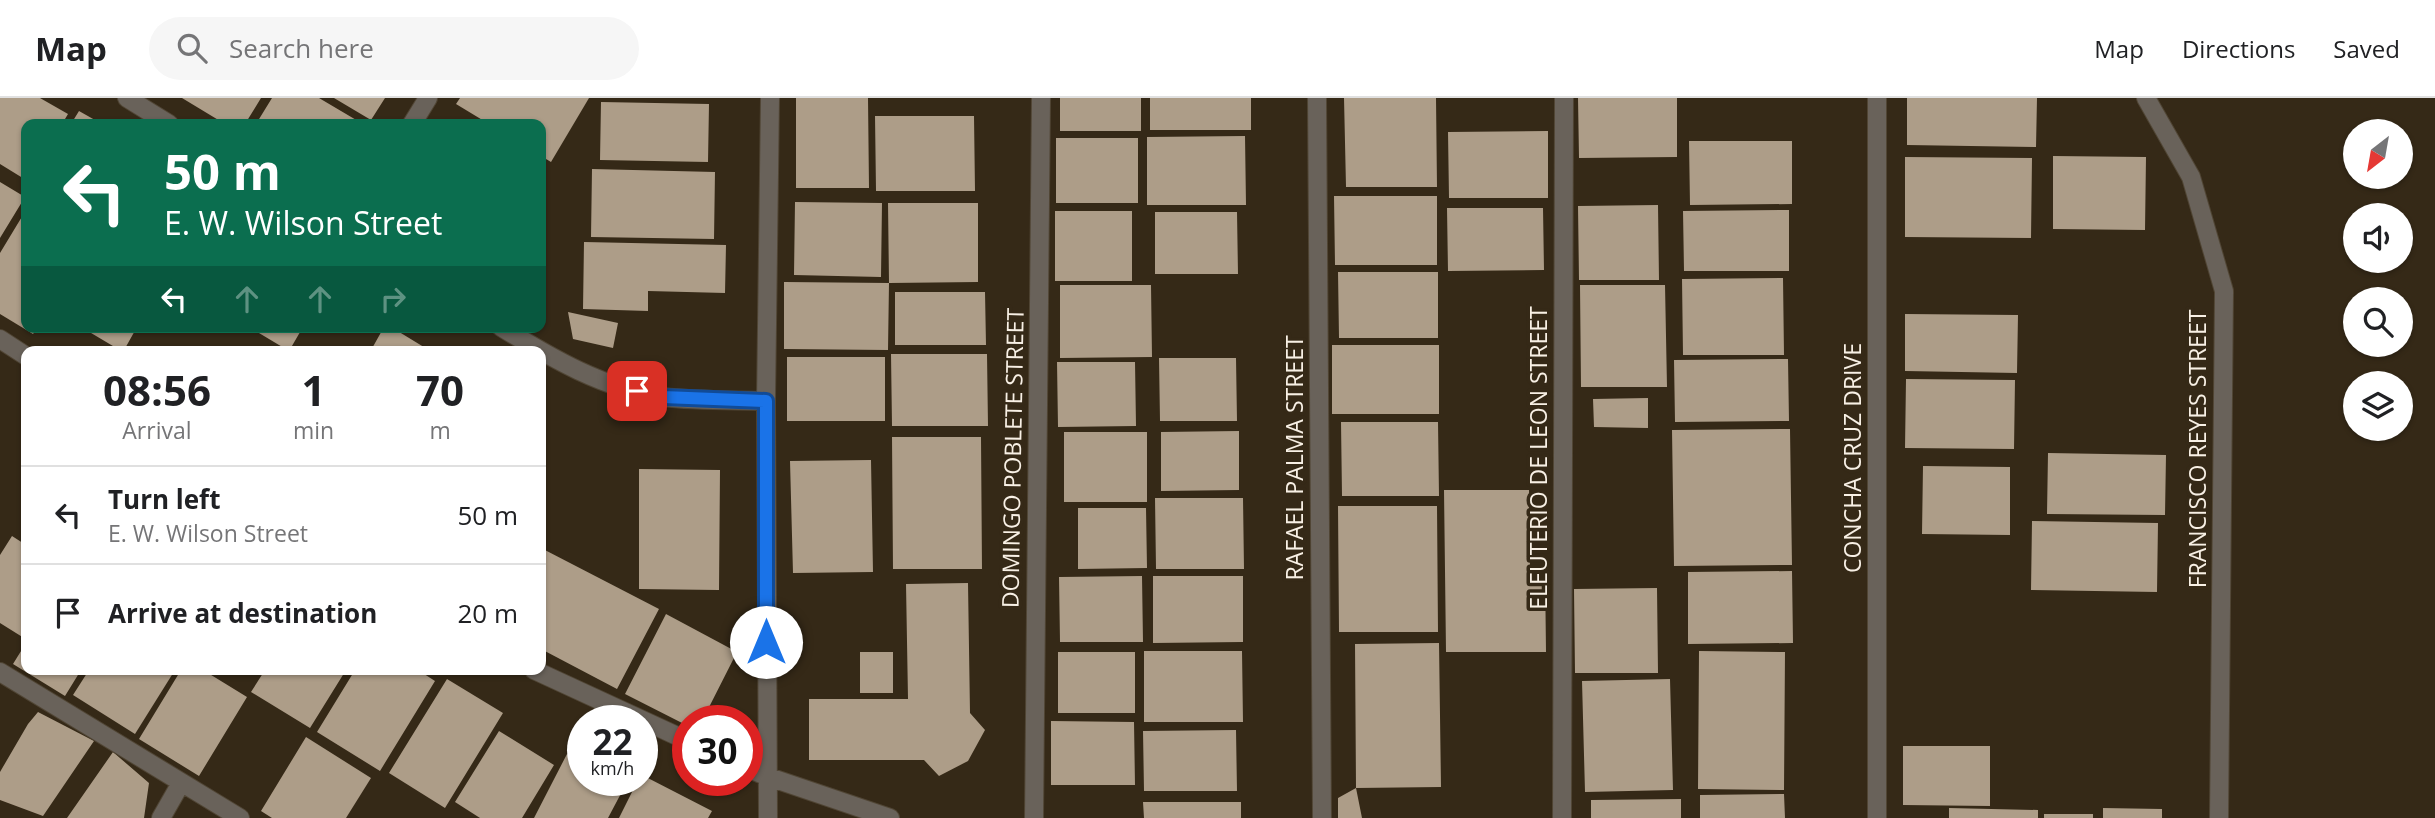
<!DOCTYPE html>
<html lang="en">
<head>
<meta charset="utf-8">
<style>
  :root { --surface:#fff; --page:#f6f6f6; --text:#202124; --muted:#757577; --line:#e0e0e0 }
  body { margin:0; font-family:"Open Sans",sans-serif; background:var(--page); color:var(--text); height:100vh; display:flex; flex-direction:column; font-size:26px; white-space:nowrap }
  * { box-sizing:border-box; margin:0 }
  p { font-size:23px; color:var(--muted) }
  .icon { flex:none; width:38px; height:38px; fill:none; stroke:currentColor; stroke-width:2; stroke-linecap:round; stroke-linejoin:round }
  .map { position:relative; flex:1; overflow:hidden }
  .side { position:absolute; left:21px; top:248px; width:525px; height:329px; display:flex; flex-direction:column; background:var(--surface); border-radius:14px; box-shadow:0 2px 5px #0004 }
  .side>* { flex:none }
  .top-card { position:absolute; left:21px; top:21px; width:525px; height:214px; border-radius:14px; box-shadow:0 2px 5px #0004; background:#0b6e4f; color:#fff; overflow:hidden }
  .needle { width:46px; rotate:211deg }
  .tools { position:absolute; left:2343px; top:21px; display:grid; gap:14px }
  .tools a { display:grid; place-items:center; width:70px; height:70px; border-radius:50%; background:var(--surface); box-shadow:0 2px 5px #0004; font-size:35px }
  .speed { position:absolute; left:567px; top:607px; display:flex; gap:14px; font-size:35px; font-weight:700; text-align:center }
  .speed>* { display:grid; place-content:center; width:91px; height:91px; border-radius:50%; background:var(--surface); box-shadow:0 2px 5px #0004; line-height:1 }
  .speed small { font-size:18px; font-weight:400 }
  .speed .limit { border:10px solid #d22; background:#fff; color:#111 }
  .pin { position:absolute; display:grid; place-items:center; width:60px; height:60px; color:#fff; margin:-30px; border-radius:14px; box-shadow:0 4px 10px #0006 }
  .me { position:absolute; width:77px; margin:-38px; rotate:0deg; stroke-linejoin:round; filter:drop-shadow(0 0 5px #0008) }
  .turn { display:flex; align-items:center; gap:24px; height:147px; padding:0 28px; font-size:32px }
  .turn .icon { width:91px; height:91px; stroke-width:2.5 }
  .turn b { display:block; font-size:49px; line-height:60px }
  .lanes { display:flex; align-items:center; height:66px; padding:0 28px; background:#0003; justify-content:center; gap:35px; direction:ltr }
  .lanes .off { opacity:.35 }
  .eta { display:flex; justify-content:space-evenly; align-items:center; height:119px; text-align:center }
  .eta b { font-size:42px; font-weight:700; line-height:49px }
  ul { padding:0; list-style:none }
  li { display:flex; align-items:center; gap:21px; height:98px; padding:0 28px; border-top:2px solid var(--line) }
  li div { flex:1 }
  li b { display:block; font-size:26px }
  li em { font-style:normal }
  header { display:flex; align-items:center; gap:42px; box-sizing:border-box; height:98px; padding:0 35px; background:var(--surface); border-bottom:2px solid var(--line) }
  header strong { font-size:33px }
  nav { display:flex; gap:38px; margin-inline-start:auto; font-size:24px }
  .search { width:490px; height:63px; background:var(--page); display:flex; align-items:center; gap:18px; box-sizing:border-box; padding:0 24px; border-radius:38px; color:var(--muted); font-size:26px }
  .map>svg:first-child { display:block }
  .building { fill:#ad9d88 }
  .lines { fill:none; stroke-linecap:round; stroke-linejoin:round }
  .minor-casing { stroke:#504534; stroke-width:20 }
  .tertiary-casing { stroke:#504534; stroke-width:20 }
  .minor { stroke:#69625a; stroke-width:18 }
  .tertiary { stroke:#69625a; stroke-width:18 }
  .route-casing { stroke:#114b97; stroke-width:18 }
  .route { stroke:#1a73e8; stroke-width:12 }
  .labels { text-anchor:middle; stroke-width:7; stroke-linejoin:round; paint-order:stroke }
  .street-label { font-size:23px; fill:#f8f0e5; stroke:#352917 }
</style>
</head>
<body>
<header>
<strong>Map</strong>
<div class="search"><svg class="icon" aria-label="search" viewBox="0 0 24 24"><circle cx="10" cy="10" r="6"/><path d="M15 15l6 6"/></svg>Search here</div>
<nav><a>Map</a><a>Directions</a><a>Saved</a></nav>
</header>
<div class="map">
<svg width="2435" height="720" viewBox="0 0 2435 720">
  <rect width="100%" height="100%" fill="#352917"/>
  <path class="building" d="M0 0H40L68 16 62 26H26V82L0 66Z
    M182 0H261L245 26H225Z
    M272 0H319L363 26H256Z
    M334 0H385L371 22Z
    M460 0H589L551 64 541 58V26H489L456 6Z
    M796 0H868L869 90H796Z
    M1060 0H1141V33H1060Z
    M1150 0H1251V32H1150Z
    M1344 0H1436L1437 89H1346Z
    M1578 0H1677V59L1579 60Z
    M1907 0H2037L2036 49 1907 47Z
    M601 4 709 6 708 64 600 62Z
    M79 13 102 26H71Z
    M875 18H974L975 93H876Z
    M1548 33V100H1449L1448 34Z
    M1245 38 1246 107H1147V39Z
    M1056 40H1138V105H1056Z
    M1689 43H1792V106L1690 107Z
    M2053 58 2146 59 2145 132 2053 131Z
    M1905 59 2032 60 2031 140 1905 139Z
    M592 71 715 74 714 141 591 139Z
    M0 84 25 99 0 140Z
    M1334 98H1437V167H1335Z
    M795 104 882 105 881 179 794 177Z
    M888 105H978V184L889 185 888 252 784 251V184L889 185Z
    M1658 107 1659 182H1579L1578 108Z
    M1447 110H1543L1544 172 1448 173Z
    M1789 112V173H1684L1683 113Z
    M1055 113H1132V183H1055Z
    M1155 114H1237L1238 176H1155Z
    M23 117 26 119V229H38L33 236 0 216V155Z
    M584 144 726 147 725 195 648 193V213L583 211Z
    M1338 174H1438V240H1339Z
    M1783 180 1784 257H1683L1682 181Z
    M1060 187H1151L1152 259 1060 260Z
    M1580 187H1665L1667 289H1581Z
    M895 194H985L986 247H895Z
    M568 214 618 225 613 250 573 241Z
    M1905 216 2018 217 2017 275 1905 273Z
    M81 229H137L123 254Z
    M249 229H303L289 253Z
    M384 229H391L432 254H370Z
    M1332 247H1439V316H1332Z
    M891 256H987L988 328H892Z
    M787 259H885V323H787Z
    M1159 260H1236L1237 323H1160Z
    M1788 261 1789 323 1675 324 1674 262Z
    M1057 264H1135L1136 328 1058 329Z
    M1906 281 2015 282 2014 351 1905 350Z
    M1648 300V330L1594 329 1593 301Z
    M1341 324H1438L1439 398H1342Z
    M1790 331 1792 467 1674 468 1672 332Z
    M1239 333V392L1161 393V334Z
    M1064 334H1147V404H1064Z
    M892 339H981L982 471H893Z
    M2048 355 2166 357 2165 417 2047 416Z
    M871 362 873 474 793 475 790 363Z
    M1923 368 2010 369V437L1922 436Z
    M639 371 720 372 719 492 639 491Z
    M1444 392H1529L1530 471H1545L1546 554H1446Z
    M1155 400H1243L1244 471H1156Z
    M1338 408H1437L1438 534H1339Z
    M1078 410H1146L1147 470 1078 471Z
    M2032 423 2158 425 2157 494 2031 492Z
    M12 438 26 447V537L24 540 0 525V457Z
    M541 450 659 511 617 591 541 551Z
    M1792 473 1793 545 1688 546V474Z
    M1142 478 1143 544H1060L1059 479Z
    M1153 478H1243V544L1153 545Z
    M968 485 970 615 985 632 968 663 939 678 924 662H809V601H908L906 486Z
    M1657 490 1658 575H1575L1574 491Z
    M666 516 737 554 702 623H688V628L625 596Z
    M26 545V572H81L65 598 13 566Z
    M1439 545 1441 689 1356 690 1355 546Z
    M1144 553H1242L1243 624H1144Z
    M1699 553 1785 554 1784 692 1698 691Z
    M860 554H893V595H860Z
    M1058 554H1135V615H1058Z
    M89 572H175L135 636 73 597Z
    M181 572H203L247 599 199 678 139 641Z
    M265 572H346L310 630 251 594Z
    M355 572H418L435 583 380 673 317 634Z
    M447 581 503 615 445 710 389 675Z
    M1670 581 1673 692 1585 694 1582 583Z
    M38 614 94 643 43 718 0 702V674L28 626Z
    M1051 623 1134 624 1135 687H1051Z
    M1236 632 1237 693H1144L1143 633Z
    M499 633 554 667 522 720H480L455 704Z
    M306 639 371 680 346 720H272L261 713Z
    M1903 648H1990V708L1903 707Z
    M113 654 149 685 144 720H67Z
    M567 656 583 664V682H619L626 686 608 720H534Z
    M642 677 712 713 708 720H619L638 682H642Z
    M1356 690 1362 720H1338V700Z
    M1784 696 1785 720H1700V697Z
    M1681 701V720H1591V702Z
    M1143 704H1241V720H1144Z
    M1949 710 2038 712V720H1949Z
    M2103 710 2162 711V720H2103Z
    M2044 716H2093V720H2044Z"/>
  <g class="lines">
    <g class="minor-casing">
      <path id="minor" d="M127 0 169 26
        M1317 0 1322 720
        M2146 0 2191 79 2224 193 2219 720
        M412 26 428 0
        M501 229C551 260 604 291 663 299 697 303 732 302 766 303
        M0 241 26 258
        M534 572 688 643
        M0 574 240 720
        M747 670 766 678 890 720
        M161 720 181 685
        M768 720 766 303 770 0
        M1034 720 1041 0
        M1562 720 1564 0"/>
    </g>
    <g class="tertiary-casing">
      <path id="tertiary" d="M1877 720V0"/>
    </g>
    <use href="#minor" class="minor"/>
    <use href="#tertiary" class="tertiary"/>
  </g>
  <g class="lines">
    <g class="route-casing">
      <path id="route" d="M637 293 663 299 766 303V544"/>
    </g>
    <use href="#route" class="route"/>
  </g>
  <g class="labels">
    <g class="street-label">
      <text transform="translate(2198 351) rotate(-90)" y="8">FRANCISCO REYES STREET</text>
      <text transform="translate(1013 360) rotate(-89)" y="8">DOMINGO POBLETE STREET</text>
      <text transform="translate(1295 360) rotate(-90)" y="8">RAFAEL PALMA STREET</text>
      <text transform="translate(1539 360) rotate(-90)" y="8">ELEUTERIO DE LEON STREET</text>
      <text transform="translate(1853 360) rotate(-90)" y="8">CONCHA CRUZ DRIVE</text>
    </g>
  </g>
</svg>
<div class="tools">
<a><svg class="needle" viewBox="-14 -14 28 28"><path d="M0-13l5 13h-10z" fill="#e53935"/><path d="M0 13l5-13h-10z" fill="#757577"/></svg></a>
<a><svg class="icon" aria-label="sound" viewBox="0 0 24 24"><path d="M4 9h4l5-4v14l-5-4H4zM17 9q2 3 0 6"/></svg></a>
<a><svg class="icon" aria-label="search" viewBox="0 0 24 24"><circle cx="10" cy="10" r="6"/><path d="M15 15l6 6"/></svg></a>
<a><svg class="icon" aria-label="layers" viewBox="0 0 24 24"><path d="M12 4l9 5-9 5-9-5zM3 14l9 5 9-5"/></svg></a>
</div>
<div class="speed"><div>22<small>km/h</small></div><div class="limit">30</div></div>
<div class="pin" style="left:637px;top:293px;background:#d93025"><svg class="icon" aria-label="arrive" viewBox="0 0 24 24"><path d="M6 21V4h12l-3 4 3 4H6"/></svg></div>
<svg class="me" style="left:766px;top:544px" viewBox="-20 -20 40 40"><circle r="19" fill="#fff"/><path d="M0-13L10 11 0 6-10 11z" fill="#1a73e8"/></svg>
<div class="top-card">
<div class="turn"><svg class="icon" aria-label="left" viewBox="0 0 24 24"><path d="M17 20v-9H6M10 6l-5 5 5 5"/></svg><div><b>50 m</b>E. W. Wilson Street</div></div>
<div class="lanes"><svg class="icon" aria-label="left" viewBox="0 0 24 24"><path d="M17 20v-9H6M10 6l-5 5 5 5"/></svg><svg class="icon off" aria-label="ahead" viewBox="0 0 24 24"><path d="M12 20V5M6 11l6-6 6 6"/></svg><svg class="icon off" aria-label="ahead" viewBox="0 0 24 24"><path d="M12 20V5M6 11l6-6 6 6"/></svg><svg class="icon off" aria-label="right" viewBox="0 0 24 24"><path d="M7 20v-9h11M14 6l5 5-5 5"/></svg></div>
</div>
<section class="side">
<div class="eta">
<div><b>08:56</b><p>Arrival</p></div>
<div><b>1</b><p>min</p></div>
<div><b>70</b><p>m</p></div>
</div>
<ul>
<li><svg class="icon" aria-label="left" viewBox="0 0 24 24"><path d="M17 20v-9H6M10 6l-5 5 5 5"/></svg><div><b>Turn left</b><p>E. W. Wilson Street</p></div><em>50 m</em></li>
<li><svg class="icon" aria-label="arrive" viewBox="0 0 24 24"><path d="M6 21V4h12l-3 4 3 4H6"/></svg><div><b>Arrive at destination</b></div><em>20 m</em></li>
</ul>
</section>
</div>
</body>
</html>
